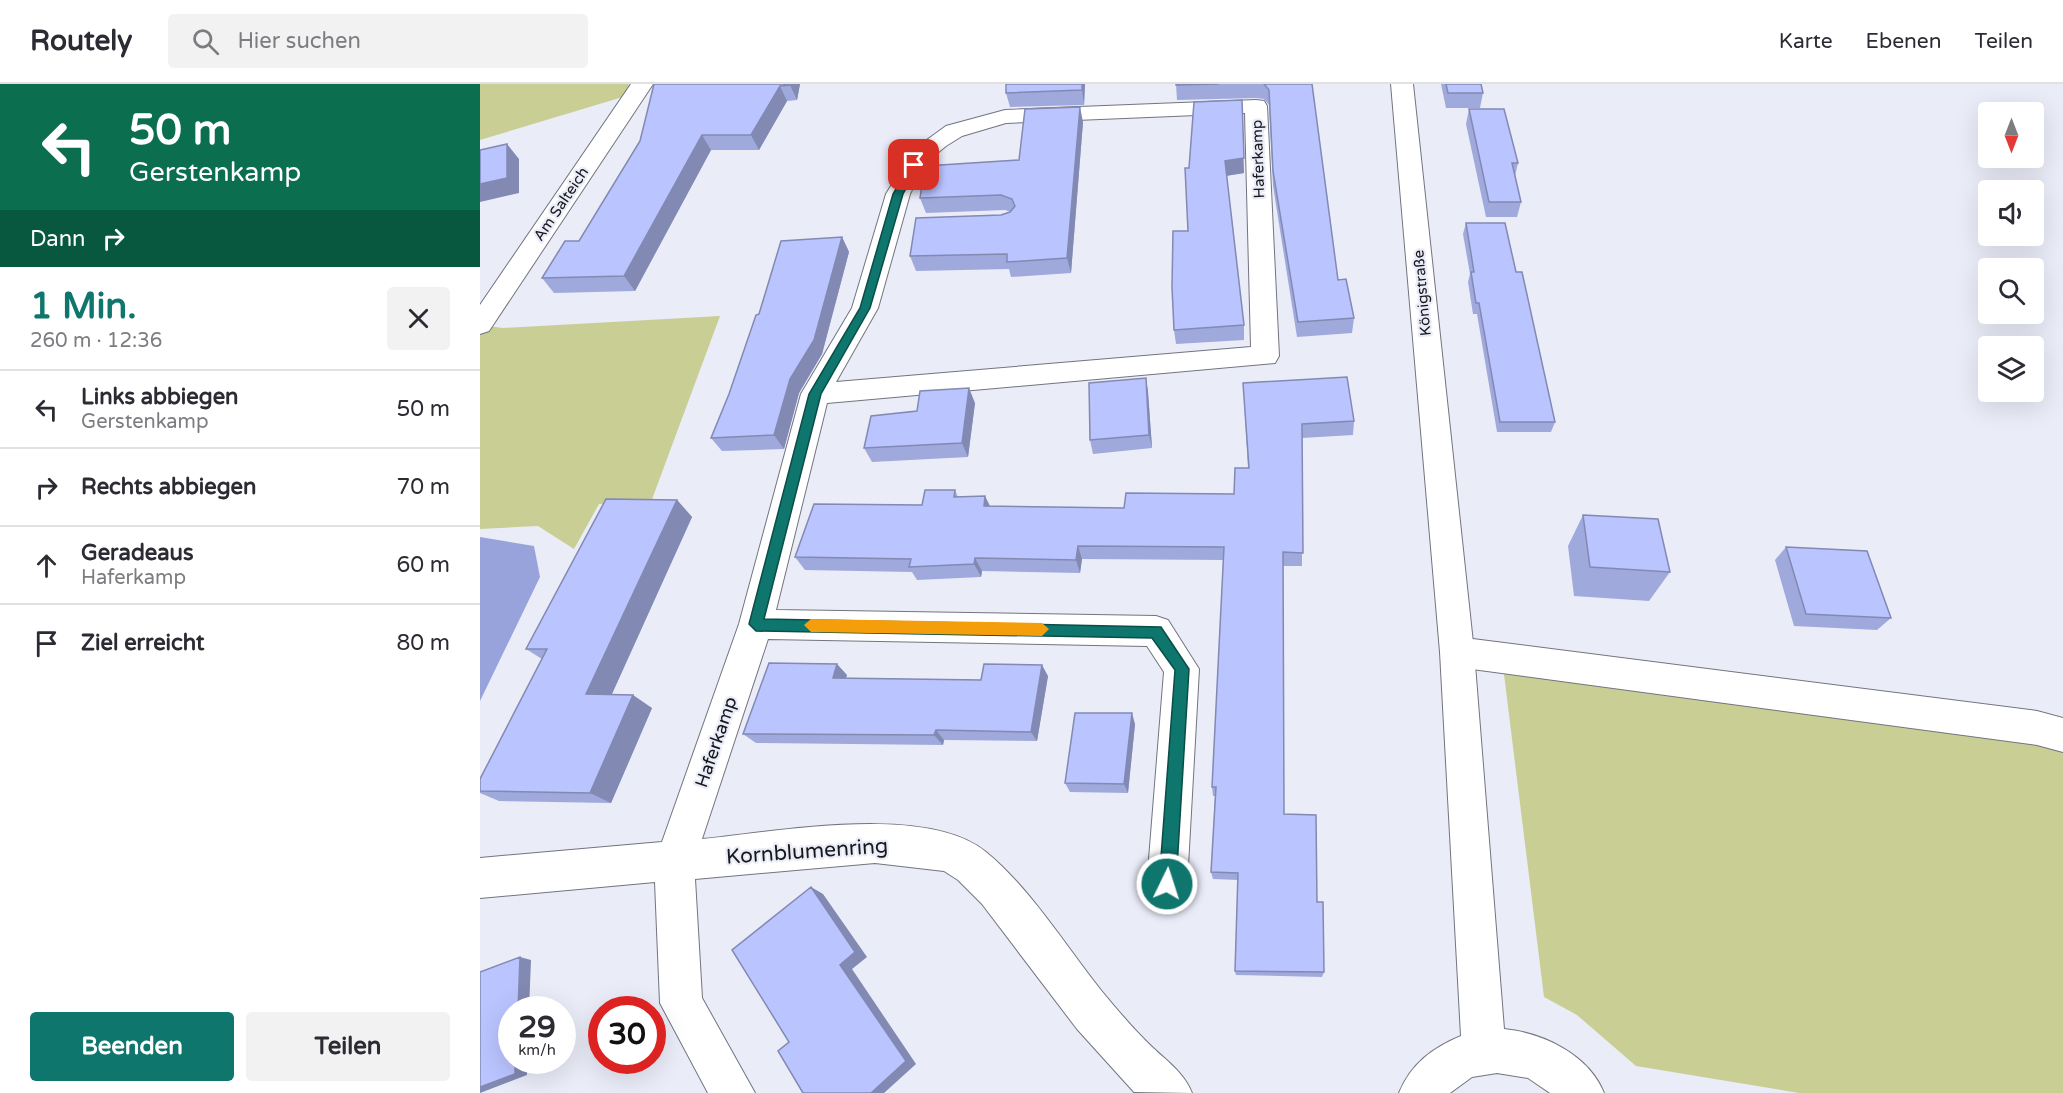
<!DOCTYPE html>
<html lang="de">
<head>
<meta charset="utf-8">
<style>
  :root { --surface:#fff; --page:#f2f2f3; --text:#2b2b33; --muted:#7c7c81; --line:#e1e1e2; --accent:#0f766e }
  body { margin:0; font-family:"Varela Round",sans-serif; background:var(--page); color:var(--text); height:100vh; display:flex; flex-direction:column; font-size:22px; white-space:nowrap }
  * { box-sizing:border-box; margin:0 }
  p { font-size:20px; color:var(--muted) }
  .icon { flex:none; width:33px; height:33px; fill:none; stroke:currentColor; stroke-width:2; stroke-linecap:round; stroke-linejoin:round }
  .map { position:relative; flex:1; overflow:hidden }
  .panel { display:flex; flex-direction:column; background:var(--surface); width:480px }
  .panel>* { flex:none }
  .guide { background:#0b6e4f; color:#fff; overflow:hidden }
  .needle { width:39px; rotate:180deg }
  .controls { position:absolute; left:1498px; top:18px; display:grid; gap:12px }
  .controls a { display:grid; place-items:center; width:66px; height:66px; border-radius:6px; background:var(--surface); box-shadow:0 6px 24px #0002; font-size:30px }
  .speed { position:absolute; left:18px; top:912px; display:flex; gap:12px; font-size:30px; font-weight:700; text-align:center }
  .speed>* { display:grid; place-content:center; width:78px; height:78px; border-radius:50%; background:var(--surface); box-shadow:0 6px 24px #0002; line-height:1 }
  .speed small { font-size:15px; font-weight:400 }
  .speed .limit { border:9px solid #d22; background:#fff; color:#111 }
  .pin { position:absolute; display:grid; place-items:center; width:51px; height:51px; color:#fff; margin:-26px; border-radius:12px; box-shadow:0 3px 9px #0006 }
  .me { position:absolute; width:66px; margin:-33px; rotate:4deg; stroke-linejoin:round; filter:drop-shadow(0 0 4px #0008) }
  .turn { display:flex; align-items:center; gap:21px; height:126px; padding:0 30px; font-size:27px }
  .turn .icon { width:78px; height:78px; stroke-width:2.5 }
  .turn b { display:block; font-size:42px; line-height:51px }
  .then { display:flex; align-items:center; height:57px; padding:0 30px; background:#0003; gap:12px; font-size:22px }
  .round { display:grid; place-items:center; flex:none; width:63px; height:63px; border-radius:6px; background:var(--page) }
  .head { display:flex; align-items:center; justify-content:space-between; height:102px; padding:0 30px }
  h1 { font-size:36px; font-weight:700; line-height:45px; color:var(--accent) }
  .button { display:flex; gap:12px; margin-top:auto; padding:12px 30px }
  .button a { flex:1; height:69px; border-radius:6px; background:var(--accent); color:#fff; font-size:24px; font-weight:700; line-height:69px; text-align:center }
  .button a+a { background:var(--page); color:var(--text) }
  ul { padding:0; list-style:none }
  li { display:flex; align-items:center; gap:18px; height:78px; padding:0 30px; border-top:2px solid var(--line) }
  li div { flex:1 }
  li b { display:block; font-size:22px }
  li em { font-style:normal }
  header { display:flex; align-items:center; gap:36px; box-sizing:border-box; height:84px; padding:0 30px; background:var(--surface); border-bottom:2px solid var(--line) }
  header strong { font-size:28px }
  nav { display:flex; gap:33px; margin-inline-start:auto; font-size:21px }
  .search { width:420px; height:54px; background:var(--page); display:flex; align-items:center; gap:15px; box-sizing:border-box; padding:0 21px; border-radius:6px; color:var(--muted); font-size:22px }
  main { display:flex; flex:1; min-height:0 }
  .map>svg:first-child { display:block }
  .green { fill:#c9ce94 }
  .water { fill:#99a3db }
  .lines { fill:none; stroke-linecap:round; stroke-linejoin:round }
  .minor-casing { stroke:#72747f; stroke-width:2 }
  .major-casing { stroke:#72747f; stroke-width:2 }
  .minor { fill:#fff; fill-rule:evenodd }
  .major { fill:#fff; fill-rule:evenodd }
  .wall { fill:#a0a9db }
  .shaded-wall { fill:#8289b2 }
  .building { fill:#bac4ff; stroke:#8289b2; stroke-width:1.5 }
  .route { fill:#0f766e; stroke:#0a4d48; stroke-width:1.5 }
  .slow { fill:#f59e0b }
  .labels { text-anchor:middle; stroke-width:4.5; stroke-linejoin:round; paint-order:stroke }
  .far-street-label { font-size:15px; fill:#17181c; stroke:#eaecf8 }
  .street-label { font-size:18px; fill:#17181c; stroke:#eaecf8 }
  .near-street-label { font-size:21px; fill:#17181c; stroke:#eaecf8 }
</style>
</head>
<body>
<header>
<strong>Routely</strong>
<div class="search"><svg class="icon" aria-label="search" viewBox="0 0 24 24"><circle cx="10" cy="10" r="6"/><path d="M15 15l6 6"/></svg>Hier suchen</div>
<nav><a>Karte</a><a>Ebenen</a><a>Teilen</a></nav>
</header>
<main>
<section class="panel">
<div class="guide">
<div class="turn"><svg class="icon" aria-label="left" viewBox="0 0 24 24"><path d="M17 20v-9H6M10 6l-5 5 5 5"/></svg><div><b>50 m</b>Gerstenkamp</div></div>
<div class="then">Dann<svg class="icon" aria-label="right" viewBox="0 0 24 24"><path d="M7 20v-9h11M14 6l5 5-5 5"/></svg></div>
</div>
<div class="head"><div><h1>1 Min.</h1><p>260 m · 12:36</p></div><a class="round"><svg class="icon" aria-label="close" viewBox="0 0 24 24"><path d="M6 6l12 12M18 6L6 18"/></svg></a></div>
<ul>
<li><svg class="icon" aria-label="left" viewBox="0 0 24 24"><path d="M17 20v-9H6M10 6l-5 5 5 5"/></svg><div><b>Links abbiegen</b><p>Gerstenkamp</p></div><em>50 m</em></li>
<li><svg class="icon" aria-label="right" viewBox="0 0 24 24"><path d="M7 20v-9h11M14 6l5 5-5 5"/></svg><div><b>Rechts abbiegen</b></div><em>70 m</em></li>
<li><svg class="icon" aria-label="ahead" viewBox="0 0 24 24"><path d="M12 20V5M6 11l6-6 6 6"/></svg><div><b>Geradeaus</b><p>Haferkamp</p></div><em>60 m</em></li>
<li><svg class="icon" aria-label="arrive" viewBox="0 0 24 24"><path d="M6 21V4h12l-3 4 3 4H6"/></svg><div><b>Ziel erreicht</b></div><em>80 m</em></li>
</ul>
<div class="button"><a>Beenden</a><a>Teilen</a></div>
</section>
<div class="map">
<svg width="1583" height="1009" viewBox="0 0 1583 1009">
  <rect width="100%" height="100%" fill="#eaecf8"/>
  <path class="green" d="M0 0H148L156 9 0 56Z
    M240 232 171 418 119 420 94 465 58 442 0 445V241L23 244Z
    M1022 574 1583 651V1009H1319L1156 982 1097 931 1064 913Z"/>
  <path class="water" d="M0 453 54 462 60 493 0 617Z"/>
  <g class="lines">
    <g class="minor-casing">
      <path id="minor" d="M151 0H173L9 247 0 250V221Z
        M776 16 784 17 787 22 799 272 795 279 347 319 296 526 676 532 688 536 719 585 707 800 701 814 687 820 673 814 667 800 684 588 667 562 288 555 222 755C296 748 447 719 506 768 550 804 585 861 620 905 634 922 649 940 665 956 682 974 703 986 712 1009L654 1008 597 945 502 820 478 796 464 787 395 779 215 795 222 914 275 1009H228L180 919 175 798 0 814V774L182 758 259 540 321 310 372 224 406 110 433 66 466 42 525 26ZM765 29 771 263 356 298 398 224 430 110 439 91 449 76 466 62 482 52 526 39Z
        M977 553 1557 627 1583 634V668L1557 661 977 583 965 579 960 568 965 557Z"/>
    </g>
    <g class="major-casing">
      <path id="major" d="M911 0H933L994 568 1024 945C1064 949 1109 971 1124 1009H1070L1048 994 1017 989 992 993 970 1009H919C931 980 952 964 981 952L960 568Z"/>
    </g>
    <use href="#minor" class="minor"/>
    <use href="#major" class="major"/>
  </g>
  <path class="wall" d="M174 0H320L317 16 307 17 279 66H231L155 207 74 209 62 194 99 157 160 57Z
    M526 0H605L604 21 530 23 526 9Z
    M696 0H832L858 196 874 234 872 249 817 253 793 102 789 21 784 15 776 14 697 16Z
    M961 0H1001L1003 9 1000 24H966Z
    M989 25 1038 79 1035 92 1041 118 1037 133H1006L986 40Z
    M603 38 591 189 531 193 529 185 436 187 430 172 521 131 531 128 525 126 446 129 440 114 539 76Z
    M709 84 764 89 746 92 764 241V256L696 260 694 246 708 147Z
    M986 139 1036 188 1075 338 1071 348H1017L997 230H993L988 198 990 190 983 150Z
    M362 153 369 168 342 270 319 309 304 365 242 367 231 354 249 310 279 230Z
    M666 294 668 308 672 364 613 370 610 356Z
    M763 299 874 337 873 351 822 354V482H803L804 730 837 818 844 888 842 893 756 891 755 887 758 796 733 795 731 788 735 712H733L732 703 744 476 602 475 600 489 502 487 501 493 437 496 432 488 325 486 315 473 442 421 475 406 478 413 510 422 644 424 754 410 768 384Z
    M495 319 488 373 392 378 384 364 437 327Z
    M197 416 212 433 132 610 172 624 131 719 19 717 0 709V695L62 575 46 565Z
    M1103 431 1190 488 1169 517 1094 512 1088 462Z
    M1306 463 1411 534 1397 546 1314 542 1295 476Z
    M367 591 366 594 501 596 568 592 557 657 464 656 463 661 276 659 263 650Z
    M655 640 648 709 590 708 585 699Z"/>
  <path class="shaded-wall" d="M310 0H320L317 16 310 1Z
    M602 0H605L604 21 602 6Z
    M300 2 307 17 279 66 271 51Z
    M762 16 764 89 745 92V77Z
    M600 23 603 38 591 189 587 174Z
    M222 51 231 66 155 207 144 192Z
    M27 60 39 75V109L0 118V100Z
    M362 153 369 168 342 270 319 309 304 365 294 351 310 295Z
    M666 294 668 308 672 364 669 351Z
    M489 304 495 319 488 373 482 359Z
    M505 412 512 426 504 422Z
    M197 416 212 433 126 623 106 610Z
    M598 462 602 475 600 489 596 476Z
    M495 474 502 487 501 493 494 480Z
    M357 580 367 591 363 605 353 594Z
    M562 581 568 592 557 657 551 648Z
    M153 611 172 624 131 719 110 709Z
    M652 629 655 640 648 709 644 700Z
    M456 646 464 656 463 661 454 651Z
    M331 803 343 810 387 873 372 885 436 980 404 1009H391L360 881Z
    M40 873 51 876 49 926H38Z
    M35 976H47V991L0 1009V1003Z"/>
  <path class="building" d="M174 0H310V1L300 2 271 51H222L144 192 62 194 85 157H99L160 57Z
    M526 0H602V6L526 9Z
    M696 0H739L696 1Z
    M784 0H832L858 196 866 195 874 234 818 238 793 87 789 6Z
    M966 0H1001L1003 9H968Z
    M762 16 764 74 745 77 764 241 694 246 692 203 693 147H708L705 84H709L714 18Z
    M600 23 587 174 527 178V170L430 172 436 134 521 131 530 128 535 122 532 115 521 111 440 114 445 82 539 76 545 25Z
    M989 25H1024L1038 79H1032L1041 118H1009Z
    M27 60V94L0 100V66Z
    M986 139H1025L1036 188H1042L1075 338H1020L999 219H996L991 188H994Z
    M362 153 334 256 310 295 294 351 231 354 249 310 276 231 279 230 301 157Z
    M867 293 874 337 822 340 823 469 803 468 804 730 836 731 837 818H843L844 888 755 887 758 789 731 788 736 703H732L744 463 598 462 596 476 495 474 494 480 429 483 431 475 315 473 334 420 442 421 445 406H475L474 413 505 412 504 422 644 424 646 409 754 410 755 384H769L763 299Z
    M666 294 669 351 610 356 609 299Z
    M489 304 482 359 384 364 391 332 437 327 440 307Z
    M126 415 197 416 106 610 153 611 110 709 0 707V695L67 565H46Z
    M1103 431 1178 435 1190 488 1110 483Z
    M1306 463 1387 467 1411 534 1326 530Z
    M289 579 357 580 353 594 501 596 504 580 562 581 551 648 456 646 454 651 263 650Z
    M595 629H652L644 700 585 699Z
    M331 803 375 868 360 881 426 977 391 1009H323L298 967 309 958 252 866Z
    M40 873 38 926H32V976H35V990L0 1003V888Z"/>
  <path class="route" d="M434 78 439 81 423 110 390 224 341 310 284 535 681 543 709 585 696 800 693 806 687 808 681 806 679 800 695 586 672 554 276 547 269 540 329 310 380 224 413 110 430 81Z"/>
  <path class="slow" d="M331 535 562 539 569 545 562 552 331 548 324 541Z"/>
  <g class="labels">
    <g class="far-street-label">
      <text transform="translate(778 75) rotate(-92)" y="5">Haferkamp</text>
      <text transform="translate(81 120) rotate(-56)" y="5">Am Salteich</text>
      <text transform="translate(942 209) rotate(-95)" y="5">Königstraße</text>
    </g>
    <g class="street-label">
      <text transform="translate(236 658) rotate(-71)" y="6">Haferkamp</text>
    </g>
    <g class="near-street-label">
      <text transform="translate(327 767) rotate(-4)" y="7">Kornblumenring</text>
    </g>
  </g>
</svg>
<div class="controls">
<a><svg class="needle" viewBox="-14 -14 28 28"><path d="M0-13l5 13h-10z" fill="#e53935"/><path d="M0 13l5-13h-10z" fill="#7c7c81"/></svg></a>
<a><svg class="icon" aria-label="sound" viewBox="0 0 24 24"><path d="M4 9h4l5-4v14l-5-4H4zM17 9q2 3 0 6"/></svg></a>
<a><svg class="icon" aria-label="search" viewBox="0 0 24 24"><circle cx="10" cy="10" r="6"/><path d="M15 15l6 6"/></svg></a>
<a><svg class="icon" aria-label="layers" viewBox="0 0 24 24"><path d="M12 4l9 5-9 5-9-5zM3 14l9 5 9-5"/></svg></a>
</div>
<div class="speed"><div>29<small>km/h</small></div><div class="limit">30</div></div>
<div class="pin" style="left:434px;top:81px;background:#d93025"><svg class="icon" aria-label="arrive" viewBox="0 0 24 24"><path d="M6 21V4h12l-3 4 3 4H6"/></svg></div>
<svg class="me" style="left:687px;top:800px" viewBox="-20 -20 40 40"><circle r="17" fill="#0f766e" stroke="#fff" stroke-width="3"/><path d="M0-11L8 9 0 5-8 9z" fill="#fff"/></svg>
</div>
</main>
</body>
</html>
